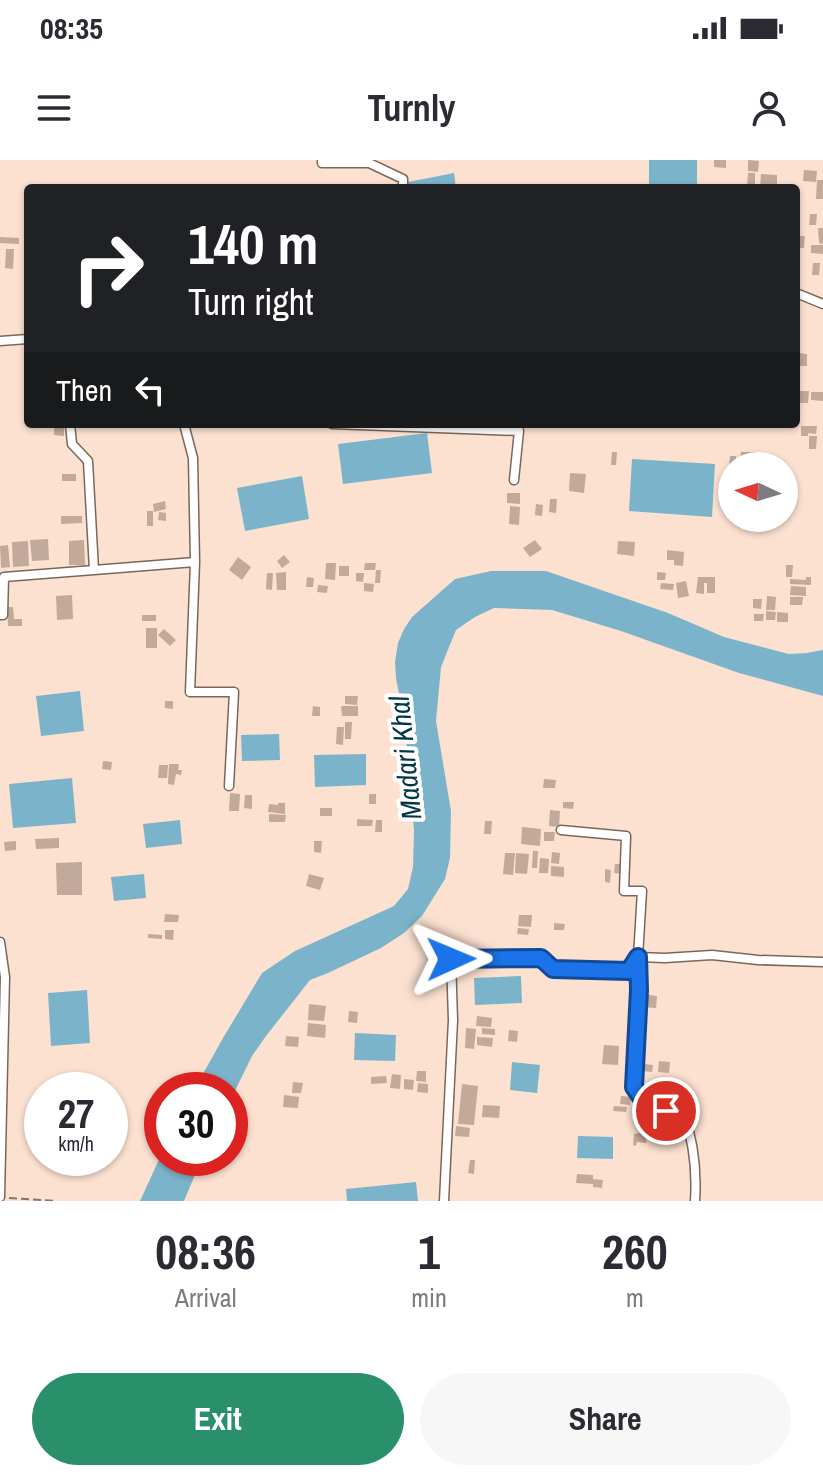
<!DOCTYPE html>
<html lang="en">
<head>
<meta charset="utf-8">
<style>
  :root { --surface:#fff; --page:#f7f7f7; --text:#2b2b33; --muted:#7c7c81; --accent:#2a906c }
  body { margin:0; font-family:"Archivo Narrow",sans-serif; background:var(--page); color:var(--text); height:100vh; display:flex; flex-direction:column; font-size:30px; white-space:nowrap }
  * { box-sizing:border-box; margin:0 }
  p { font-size:26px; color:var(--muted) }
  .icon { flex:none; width:44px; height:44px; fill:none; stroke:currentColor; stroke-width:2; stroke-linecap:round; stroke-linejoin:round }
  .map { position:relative; height:1041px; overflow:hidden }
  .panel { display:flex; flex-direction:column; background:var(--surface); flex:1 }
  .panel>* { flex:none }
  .banner { position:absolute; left:24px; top:24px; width:776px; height:244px; border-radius:8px; box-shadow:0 2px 6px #0004; background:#202124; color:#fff; overflow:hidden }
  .needle { width:52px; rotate:274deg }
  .tools { position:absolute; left:718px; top:292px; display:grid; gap:16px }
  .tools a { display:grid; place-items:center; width:80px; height:80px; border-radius:50%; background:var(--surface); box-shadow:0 2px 6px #0004; font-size:40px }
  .speed { position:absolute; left:24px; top:912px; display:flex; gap:16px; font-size:40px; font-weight:700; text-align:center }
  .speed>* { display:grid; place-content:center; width:104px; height:104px; border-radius:50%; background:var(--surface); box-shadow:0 2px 6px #0004; line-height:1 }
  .speed small { font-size:20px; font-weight:400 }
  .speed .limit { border:12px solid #d22; background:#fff; color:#111 }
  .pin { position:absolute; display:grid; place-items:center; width:68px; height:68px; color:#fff; margin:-34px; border:4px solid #fff; border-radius:50%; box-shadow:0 2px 8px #0007 }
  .me { position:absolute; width:88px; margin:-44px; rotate:89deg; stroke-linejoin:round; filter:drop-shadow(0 0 6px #0008) }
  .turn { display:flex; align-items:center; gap:28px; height:168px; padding:0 32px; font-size:36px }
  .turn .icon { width:104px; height:104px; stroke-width:2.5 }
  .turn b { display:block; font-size:56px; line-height:68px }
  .then { display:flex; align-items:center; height:76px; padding:0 32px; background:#0003; gap:16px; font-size:30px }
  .eta { display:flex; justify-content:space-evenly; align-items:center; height:136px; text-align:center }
  .eta b { font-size:48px; font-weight:700; line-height:56px }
  .action { display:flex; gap:16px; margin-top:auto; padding:16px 32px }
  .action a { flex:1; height:92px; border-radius:48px; background:var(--accent); color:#fff; font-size:32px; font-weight:700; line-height:92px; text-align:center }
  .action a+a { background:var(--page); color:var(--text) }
  .status { display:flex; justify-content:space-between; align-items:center; height:56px; padding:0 40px; background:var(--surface); direction:ltr }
  .status svg { height:22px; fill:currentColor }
  header { display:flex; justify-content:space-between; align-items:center; height:104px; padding:0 32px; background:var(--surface); font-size:36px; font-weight:700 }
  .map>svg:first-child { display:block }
  .water { fill:#7bb4ca }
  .building { fill:#c2a99a }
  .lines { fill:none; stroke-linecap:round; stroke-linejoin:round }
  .street-casing { stroke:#7d6658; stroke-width:11 }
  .path { stroke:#847368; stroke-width:2; stroke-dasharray:8 4; stroke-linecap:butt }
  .street { stroke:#fff; stroke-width:8 }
  .route-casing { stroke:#114b97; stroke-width:20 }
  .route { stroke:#1a73e8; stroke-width:14 }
  .labels { text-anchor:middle; stroke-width:8; stroke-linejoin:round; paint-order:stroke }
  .water-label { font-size:28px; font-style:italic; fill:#013646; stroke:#fff }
</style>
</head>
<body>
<div class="status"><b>08:35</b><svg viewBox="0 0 49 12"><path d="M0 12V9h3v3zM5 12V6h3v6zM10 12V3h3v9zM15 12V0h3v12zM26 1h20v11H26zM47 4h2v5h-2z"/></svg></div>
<header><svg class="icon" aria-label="menu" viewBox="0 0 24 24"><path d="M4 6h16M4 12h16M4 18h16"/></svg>Turnly<svg class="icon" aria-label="person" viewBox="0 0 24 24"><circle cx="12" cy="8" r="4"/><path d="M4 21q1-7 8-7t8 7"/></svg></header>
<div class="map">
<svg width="823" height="1041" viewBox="0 0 823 1041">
  <rect width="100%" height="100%" fill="#fce1d1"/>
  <path class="water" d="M649 0H697V28H649Z
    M454 13 456 28H408V22Z
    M427 273 432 313 343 324 338 284Z
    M632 299 715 304 712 357 629 351Z
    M302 316 309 359 245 371 237 328Z
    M491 411H546L668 453 724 477 789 494 807 493 823 490V536L739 513 621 471 552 450 494 448 475 457 456 470 441 507 436 561 451 651 450 698 445 719 422 756 404 773 381 788 328 813 310 820 266 876 252 896 230 941V930H194L223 878 262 813 295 791 394 746 408 729 413 707 414 671 405 565 396 518 395 502 398 483 404 469 412 457 455 419Z
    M80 531 84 571 41 576 36 536Z
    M279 574 280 600 242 601 241 575Z
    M366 594V625L315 627 314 595Z
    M72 618 76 663 13 668 9 624Z
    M180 660 182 684 146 688 143 664Z
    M144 714 146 738 114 741 111 717Z
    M521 816 522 843 475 845 474 818Z
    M87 830 90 883 51 886 48 833Z
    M355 873 396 875 395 901 354 900Z
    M512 902 540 905 537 933 510 930Z
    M578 976 613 977V999L577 998Z
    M162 993V998H202L184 1041H140Z
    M416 1022 418 1041H347L346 1029Z"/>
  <path class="building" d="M714 0H726V8L714 7Z
    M748 0 759 1 758 12 748 11Z
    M804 10 817 11 816 22 803 21Z
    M748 13H755V28L747 26Z
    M761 14 777 15V28H760Z
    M817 20H823V39H816Z
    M810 54H817L816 65H809Z
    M818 68H823V84L819 83Z
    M796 76H805L804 88H796Z
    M0 77 19 78V84L0 83Z
    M811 85H823V94L811 93Z
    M6 89H14L13 109 5 108Z
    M813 103H820L819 115H812Z
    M800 193 807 194V206H800Z
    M800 231H809L808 243H799Z
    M811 232H823V241L811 240Z
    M54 266H64V276L54 275Z
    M801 266H817L816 274 808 273V276H801Z
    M809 276H817L816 289H809Z
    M612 292H617L616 305H611Z
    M741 292H758L757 303 741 302Z
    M730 296H736V306H729Z
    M570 313 586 314 584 333 569 331Z
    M62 314H76V321H62Z
    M507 333H520V344L507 343Z
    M550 339H557L556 353 549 352Z
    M165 341 166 349 154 352 153 344Z
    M536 344 543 345 542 356 535 355Z
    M510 346 520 347 519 365 509 364Z
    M147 351H153V366H147Z
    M159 352 166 353V361L158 360Z
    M61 356H82V363L61 364Z
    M48 379 49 400 32 401 30 380Z
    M84 380 85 405H69V381Z
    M535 380 542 389 530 397 523 388Z
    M28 381 29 406 13 407 12 382Z
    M618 381 635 382 634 396 617 394Z
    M8 385 10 407 1 408 0 386Z
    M667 390 684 392 683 406 674 405V400H667Z
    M284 395 290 402 282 408 277 401Z
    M238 397 251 407 242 420 229 410Z
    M326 403H336L335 420 325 419Z
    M365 403H376L375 410H364Z
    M786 405H793L792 417H786Z
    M339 406H349V416H339Z
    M376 410H381L380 423H375Z
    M286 412V430H277L276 413Z
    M657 412 666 413 665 420H657Z
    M267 413H273L272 430 266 429Z
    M356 413H364L363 422 356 421Z
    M307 417 314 418 313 427H306Z
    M698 417H715V433H707V423H704V434L696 433Z
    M806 417H811V425L790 424V419L806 420Z
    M686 421 689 436 678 438 676 423Z
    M364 423 374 424 373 432 364 431Z
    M661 423 674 424 673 430 660 429Z
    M318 425 328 426 327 433 317 432Z
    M791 426 806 427V436L790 435Z
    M72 435 73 459 57 460 56 436Z
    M767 436 776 437 775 450H766Z
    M790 437H803L802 445H790Z
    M753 439H762L761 449 753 448Z
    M7 447H13L14 459H22V466H8Z
    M766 451 776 452 775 460H766Z
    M777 452 788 453V462H777Z
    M754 454H764L763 461H754Z
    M142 455H156V461H142Z
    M146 468H157V488H146Z
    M164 469 176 480 170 486 158 475Z
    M345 536H358L357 545 345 544Z
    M165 541H173V549L165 548Z
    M313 546 320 547V556H312Z
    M341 546H358V556H342Z
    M345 562H352L351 579H345Z
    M337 567H344L343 585 336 584Z
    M103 601 112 602 111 610 102 609Z
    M169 604H179L178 610H182L181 615 176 614 174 625 168 624Z
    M159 605H168L167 618H158Z
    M544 619 556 620 555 628H543Z
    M230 633 240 634 239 651H229Z
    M369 634H376V644H369Z
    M245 635H252V649L244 648Z
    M563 642H574L573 649 563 648Z
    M278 643H285V654L268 652 269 644 278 645Z
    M320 648H332V656H320Z
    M550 650 560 651 559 667 549 666Z
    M269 654 286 655 285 662H269Z
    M357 659 373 660 372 666H357Z
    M376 660H382V672H375Z
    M485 661H492L491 674H484Z
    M522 667 541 669 540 686 521 684Z
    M544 672H555L554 681H544Z
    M59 678V688L36 689 35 679Z
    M16 681V690L5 691 4 682Z
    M314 681H322L321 693 314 692Z
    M533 691H538L537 708H532Z
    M552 692 560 693 559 704 551 703Z
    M505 693H515L513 715 503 714Z
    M516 693 529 694 527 714 515 713Z
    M540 698 549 699 548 713H539Z
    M82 702V735H57L56 703Z
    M615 704H622V714L614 713Z
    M551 706 564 707V717L551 716Z
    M605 709 611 710 610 723 605 722Z
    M309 714 324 718 320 730 306 726Z
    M165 754 179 755 178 762H164Z
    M519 755H532L531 767 518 766Z
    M554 763 565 764 564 770H554Z
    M518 768 529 769 528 775 517 774Z
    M165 770H174L173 780 165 779Z
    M148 774 162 775V779L148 778Z
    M642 834 657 836 656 848 641 847Z
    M309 844 326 846 324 861 308 860Z
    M349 851 358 852 357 863 348 862Z
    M477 856 492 858 491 867 476 866Z
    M308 863 326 865 325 878 307 876Z
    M466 868 476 869 474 889 465 888Z
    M482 868 495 869V875L482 874Z
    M509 870 518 871 517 882 508 881Z
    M286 876 299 877 298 887 285 886Z
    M477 877 493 878 492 887 477 885Z
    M604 885 619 886 618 905 602 904Z
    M659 901 670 902 669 913 658 912Z
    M644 904 653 905 652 912 643 911Z
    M417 911H426V922L416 921Z
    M392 914 401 915 400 929 390 928Z
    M386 916 387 923 371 924V917Z
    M404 919 414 920 413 930 404 929Z
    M293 922 303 923 301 933H292Z
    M418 923 428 924V933L417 932Z
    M462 924 478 926 474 965 458 964Z
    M284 935 299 937 298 948 283 947Z
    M621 936 631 937 630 945 620 944Z
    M483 945 500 946 499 958 482 957Z
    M614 946 627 947 626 952 613 951Z
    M640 961 647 962V972L639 971Z
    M456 966 470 968 469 977 455 976Z
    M639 973 647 974 646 983 637 982 636 986 633 985 634 974Z
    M470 1000H475L474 1014 468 1013Z
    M577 1014 593 1015V1019L603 1020 602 1028 593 1027V1024L576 1023Z"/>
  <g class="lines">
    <g class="street-casing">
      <path id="street" d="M322 0V3H369L403 19V28
        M796 133 823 144
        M0 181 28 179
        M184 264 193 298 195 402
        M332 264 519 271 514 320
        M94 410 195 402 190 532H234L229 626
        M0 455H3L4 417 94 410 88 301 72 284 70 264
        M0 782 5 817 0 1037
        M444 1041 453 860 451 799 541 798 553 809 629 811 638 797 642 731H624L626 676 561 670
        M695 1041C697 1011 693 979 683 951L650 950 634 927 639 830 638 797 665 798 712 795 758 800 823 802"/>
    </g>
    <path class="path" d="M9 1038 56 1041"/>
    <use href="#street" class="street"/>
  </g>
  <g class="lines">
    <g class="route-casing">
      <path id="route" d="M451 799 541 798 553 809 629 811 638 797 639 830 634 927 650 950 666 951"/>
    </g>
    <use href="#route" class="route"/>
  </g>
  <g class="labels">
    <g class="water-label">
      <text transform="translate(405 598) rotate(-96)" y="10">Madari Khal</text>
    </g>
  </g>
</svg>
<div class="tools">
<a><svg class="needle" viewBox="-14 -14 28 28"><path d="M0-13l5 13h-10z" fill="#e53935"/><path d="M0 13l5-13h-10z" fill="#7c7c81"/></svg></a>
</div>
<div class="speed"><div>27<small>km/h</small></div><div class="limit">30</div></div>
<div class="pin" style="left:666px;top:951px;background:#d93025"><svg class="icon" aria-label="arrive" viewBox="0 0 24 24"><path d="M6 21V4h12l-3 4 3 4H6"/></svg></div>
<svg class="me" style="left:451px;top:799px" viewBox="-20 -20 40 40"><path d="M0-17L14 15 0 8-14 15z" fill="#1a73e8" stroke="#fff" stroke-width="4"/></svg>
<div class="banner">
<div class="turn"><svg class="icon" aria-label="right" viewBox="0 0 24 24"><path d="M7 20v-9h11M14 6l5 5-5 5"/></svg><div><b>140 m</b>Turn right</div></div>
<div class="then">Then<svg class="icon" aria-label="left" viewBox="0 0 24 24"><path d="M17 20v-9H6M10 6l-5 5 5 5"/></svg></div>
</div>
</div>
<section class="panel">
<div class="eta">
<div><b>08:36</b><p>Arrival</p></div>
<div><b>1</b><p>min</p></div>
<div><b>260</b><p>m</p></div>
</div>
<div class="action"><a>Exit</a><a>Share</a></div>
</section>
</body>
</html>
